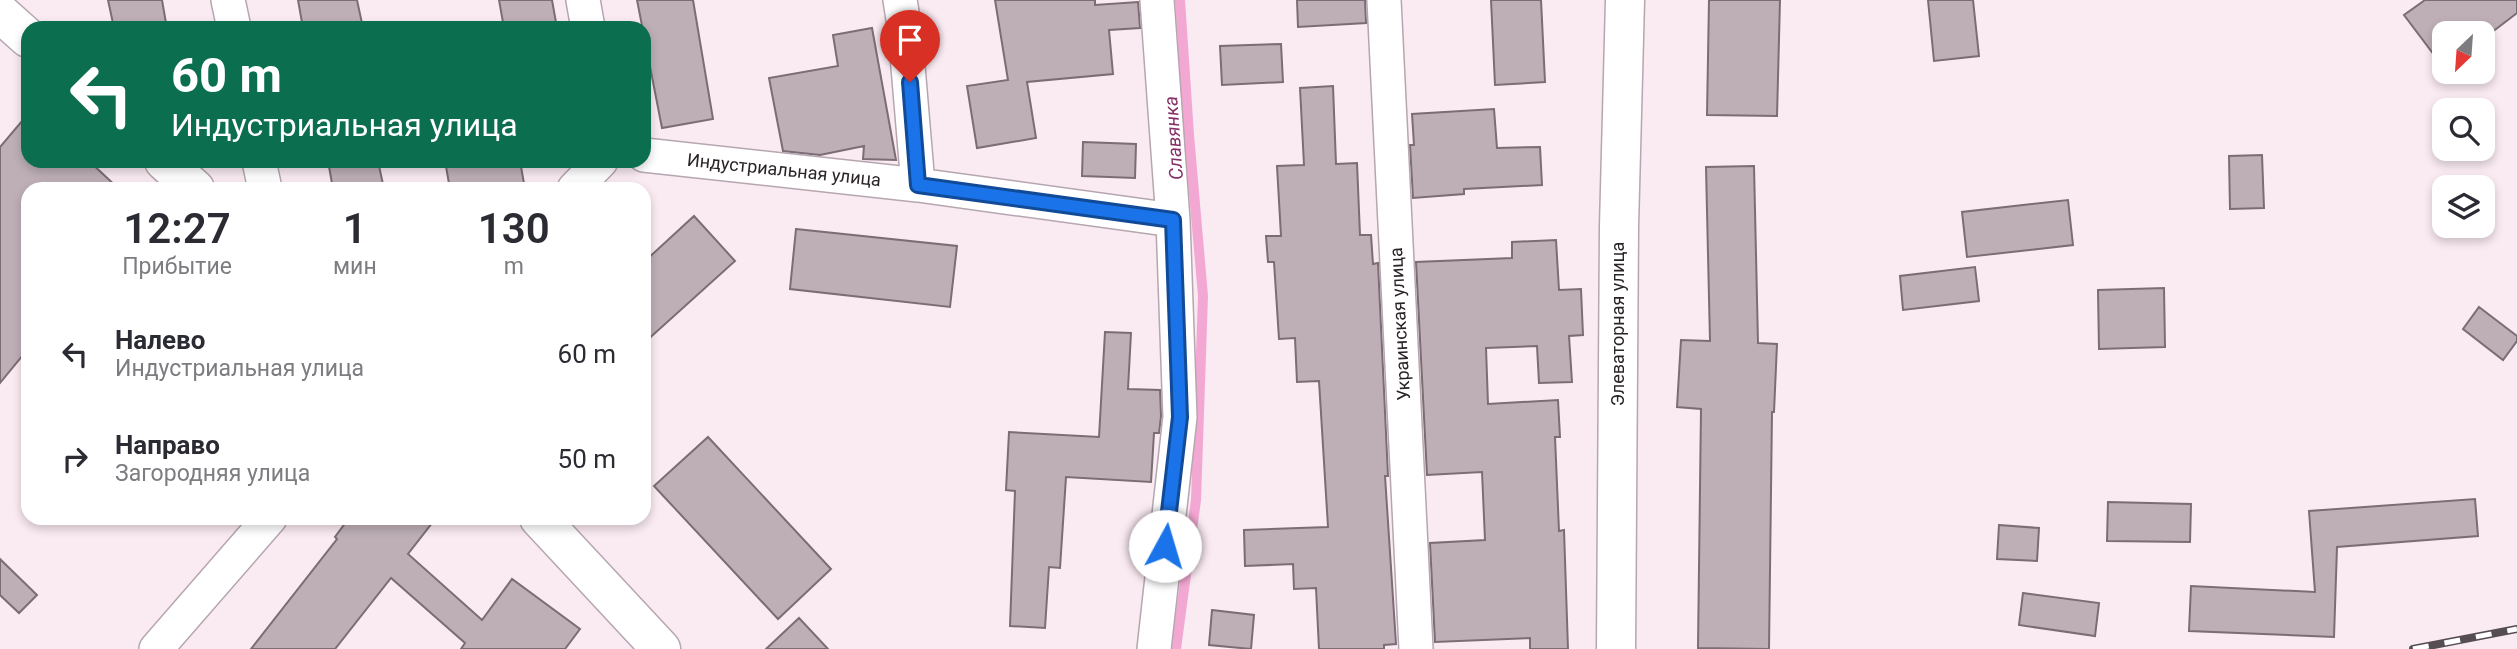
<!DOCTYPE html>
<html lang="ru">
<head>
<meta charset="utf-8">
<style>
  :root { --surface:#fff; --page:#f2f2f3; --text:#2b2b33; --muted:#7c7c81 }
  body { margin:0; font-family:Roboto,sans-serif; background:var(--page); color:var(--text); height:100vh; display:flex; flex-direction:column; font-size:26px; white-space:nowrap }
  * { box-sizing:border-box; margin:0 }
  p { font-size:23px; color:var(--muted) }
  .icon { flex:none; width:38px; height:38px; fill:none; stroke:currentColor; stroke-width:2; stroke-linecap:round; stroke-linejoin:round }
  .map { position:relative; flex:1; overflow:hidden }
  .details { position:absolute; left:21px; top:182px; width:630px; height:343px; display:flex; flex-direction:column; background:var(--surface); border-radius:21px; box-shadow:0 4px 10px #0003 }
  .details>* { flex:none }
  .banner { position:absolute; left:21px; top:21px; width:630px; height:147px; border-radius:21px; box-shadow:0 4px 10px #0003; background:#0b6e4f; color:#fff; overflow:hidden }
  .needle { width:46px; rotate:205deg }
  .fabs { position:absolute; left:2432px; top:21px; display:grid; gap:14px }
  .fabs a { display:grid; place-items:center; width:63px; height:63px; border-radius:14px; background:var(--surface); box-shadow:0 4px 10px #0003; font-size:35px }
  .pin { position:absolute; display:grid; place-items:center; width:60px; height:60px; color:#fff; margin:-72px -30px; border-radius:50% 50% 50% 0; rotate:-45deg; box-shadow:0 0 7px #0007 }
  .pin .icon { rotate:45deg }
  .me { position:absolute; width:77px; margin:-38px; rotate:6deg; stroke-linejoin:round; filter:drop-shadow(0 0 5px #0008) }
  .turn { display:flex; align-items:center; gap:24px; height:147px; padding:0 35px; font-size:32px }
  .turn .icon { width:91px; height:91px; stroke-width:2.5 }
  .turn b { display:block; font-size:49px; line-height:60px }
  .eta { display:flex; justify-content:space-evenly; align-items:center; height:119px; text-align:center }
  .eta b { font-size:42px; font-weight:600; line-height:49px }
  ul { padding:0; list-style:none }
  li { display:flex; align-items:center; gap:21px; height:105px; padding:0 35px }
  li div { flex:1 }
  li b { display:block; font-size:26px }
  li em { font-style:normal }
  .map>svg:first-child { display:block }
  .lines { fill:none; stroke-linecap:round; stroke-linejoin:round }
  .stream { stroke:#f3a8d3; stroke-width:10 }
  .building { fill:#beafb7; stroke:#7b6d74; stroke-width:2 }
  .street-casing { stroke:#b6a6af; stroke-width:36 }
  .secondary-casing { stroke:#b6a6af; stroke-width:41 }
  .street { stroke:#fff; stroke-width:33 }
  .secondary { stroke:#fff; stroke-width:38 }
  .rail-casing { stroke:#554d51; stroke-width:8 }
  .rail { stroke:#fff; stroke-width:5; stroke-dasharray:16; stroke-linecap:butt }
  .route-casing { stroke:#114b97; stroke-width:18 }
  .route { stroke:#1a73e8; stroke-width:12 }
  .labels { text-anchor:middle; stroke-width:6; stroke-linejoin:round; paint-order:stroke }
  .street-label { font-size:18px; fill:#2a2427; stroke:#fff }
  .water-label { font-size:19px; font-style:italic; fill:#853067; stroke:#fff }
</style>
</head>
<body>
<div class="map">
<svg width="2517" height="649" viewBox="0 0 2517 649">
  <rect width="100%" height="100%" fill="#faeaf2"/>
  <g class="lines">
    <path class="stream" d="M1176 649 1196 500 1203 296 1189 135 1180 0"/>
  </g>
  <path class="building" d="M108 0H162L166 23 139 28H114Z
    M298 0H357L363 28H303Z
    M499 0H552L557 28H504Z
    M637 0H693L713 119 662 128Z
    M995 0H1095V5L1138 2 1140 28 1109 30 1113 74 1027 82 1036 138 977 148 967 86 1008 80Z
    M1297 0H1365L1366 23 1298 27Z
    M1491 0H1541L1545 82 1495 85Z
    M1709 0H1780L1777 116 1707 115Z
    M1928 0H1973L1979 56 1934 61Z
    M2425 0H2517V13L2483 39V33H2445L2444 68 2404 15Z
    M872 28 896 160 863 159 864 146 820 155 783 151 769 78 838 66 833 35Z
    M1281 44 1283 82 1222 85 1220 46Z
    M1333 86 1336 164 1357 163 1360 235H1371L1373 264 1378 263 1388 476H1385L1396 644 1384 645V649H1319L1316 588 1294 589 1293 564 1245 566 1244 530 1328 527 1319 381 1297 382 1295 338 1279 339 1274 262H1268L1266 236H1281L1277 166 1304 165 1300 88Z
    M1494 109 1497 148 1540 147 1542 185 1464 189V194L1413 198 1410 145H1414L1412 114Z
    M28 114V161H89L119 189H28V349L0 383V147Z
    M1083 142 1136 144 1135 178 1082 176Z
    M2262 155 2264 208 2230 209 2229 156Z
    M328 161H378L384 189H333Z
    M445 161H520L525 189H450Z
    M1754 166 1758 343 1777 344 1774 412H1772L1769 649 1698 648 1701 409 1677 407 1681 340 1710 341 1706 167Z
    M2068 200 2073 245 1967 257 1962 212Z
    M694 216 735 261 644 343V262Z
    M796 229 957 246 950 307 790 289Z
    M1556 240 1559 290 1581 289 1583 335 1569 336 1572 382 1539 383 1537 346 1486 348 1488 404 1558 400 1560 437H1555L1559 531 1564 530 1568 649H1530V638L1435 642 1430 543 1485 540 1482 472 1427 475 1416 262 1512 258V242Z
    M1975 267 1979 301 1903 310 1900 276Z
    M2164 288 2165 347 2099 349 2098 290Z
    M2479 307 2517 336V341L2503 360 2463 329Z
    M1105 332 1131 333 1128 389 1160 390 1161 416 1159 433H1154L1151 482 1066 477 1060 568 1049 567 1045 628 1010 626 1015 491 1006 490 1009 432 1099 437Z
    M708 437 831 569 778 619 654 486Z
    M2475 499 2478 536 2337 547 2334 637 2189 631 2191 586 2315 592 2309 511Z
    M2108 502 2191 504 2190 542 2107 541Z
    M349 518H436L408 554 482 620 512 579 580 629 565 649H461L465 643 391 578 335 649H251L337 539 335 537Z
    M1999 525 2039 528 2037 561 1997 559Z
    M0 559 37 595 19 613 0 595Z
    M2023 593 2099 603 2095 636 2019 625Z
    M1212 610 1254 615 1251 649 1209 645Z
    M799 618 828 649H766Z"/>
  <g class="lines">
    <g class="street-casing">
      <path id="street" d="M228 0 234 28
        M583 0 588 28
        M900 0 905 31 918 185
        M1384 0 1416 649
        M644 155 918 185 1173 220
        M259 161 265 189
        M574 189 601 161
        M156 649 270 518
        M1154 649 1180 417 1173 220 1157 0"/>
    </g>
    <g class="secondary-casing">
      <path id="secondary" d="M0 13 28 38
        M164 161 195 189
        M539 518 661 649
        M1616 649 1619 227 1625 0"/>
    </g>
    <use href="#street" class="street"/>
    <use href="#secondary" class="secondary"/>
    <g class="rail-casing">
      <path id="rail" d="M2413 649 2517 629"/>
    </g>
    <use href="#rail" class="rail"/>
  </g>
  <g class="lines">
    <g class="route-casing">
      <path id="route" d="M910 82 918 185 1173 220 1180 417 1165 546"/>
    </g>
    <use href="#route" class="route"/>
  </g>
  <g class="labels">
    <g class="street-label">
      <text transform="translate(784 170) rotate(6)" y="6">Индустриальная улица</text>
      <text transform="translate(1400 324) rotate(-93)" y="6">Украинская улица</text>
      <text transform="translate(1618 324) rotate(-90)" y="6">Элеваторная улица</text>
    </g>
    <g class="water-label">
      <text transform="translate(1173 138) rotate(-94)" y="7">Славянка</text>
    </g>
  </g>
</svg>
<div class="fabs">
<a><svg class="needle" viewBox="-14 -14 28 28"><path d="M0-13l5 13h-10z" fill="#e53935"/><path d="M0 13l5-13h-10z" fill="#7c7c81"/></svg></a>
<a><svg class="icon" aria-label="search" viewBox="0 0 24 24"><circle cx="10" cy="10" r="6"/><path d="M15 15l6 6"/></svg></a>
<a><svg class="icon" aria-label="layers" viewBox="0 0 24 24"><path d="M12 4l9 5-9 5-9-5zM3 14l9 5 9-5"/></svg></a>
</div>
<div class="pin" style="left:910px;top:82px;background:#d93025"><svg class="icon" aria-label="arrive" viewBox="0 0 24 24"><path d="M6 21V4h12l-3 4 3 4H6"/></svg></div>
<svg class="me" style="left:1165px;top:546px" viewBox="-20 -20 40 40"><circle r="19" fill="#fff"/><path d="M0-13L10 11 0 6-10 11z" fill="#1a73e8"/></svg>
<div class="banner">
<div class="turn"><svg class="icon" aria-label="left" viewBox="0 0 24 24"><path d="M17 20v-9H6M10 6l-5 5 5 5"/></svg><div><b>60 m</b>Индустриальная улица</div></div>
</div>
<section class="details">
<div class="eta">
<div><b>12:27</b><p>Прибытие</p></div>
<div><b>1</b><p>мин</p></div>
<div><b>130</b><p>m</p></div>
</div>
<ul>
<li><svg class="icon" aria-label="left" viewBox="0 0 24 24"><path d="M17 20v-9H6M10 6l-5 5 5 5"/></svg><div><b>Налево</b><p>Индустриальная улица</p></div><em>60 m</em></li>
<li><svg class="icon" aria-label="right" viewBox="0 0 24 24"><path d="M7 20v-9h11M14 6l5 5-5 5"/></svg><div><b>Направо</b><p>Загородняя улица</p></div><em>50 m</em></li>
</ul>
</section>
</div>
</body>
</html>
